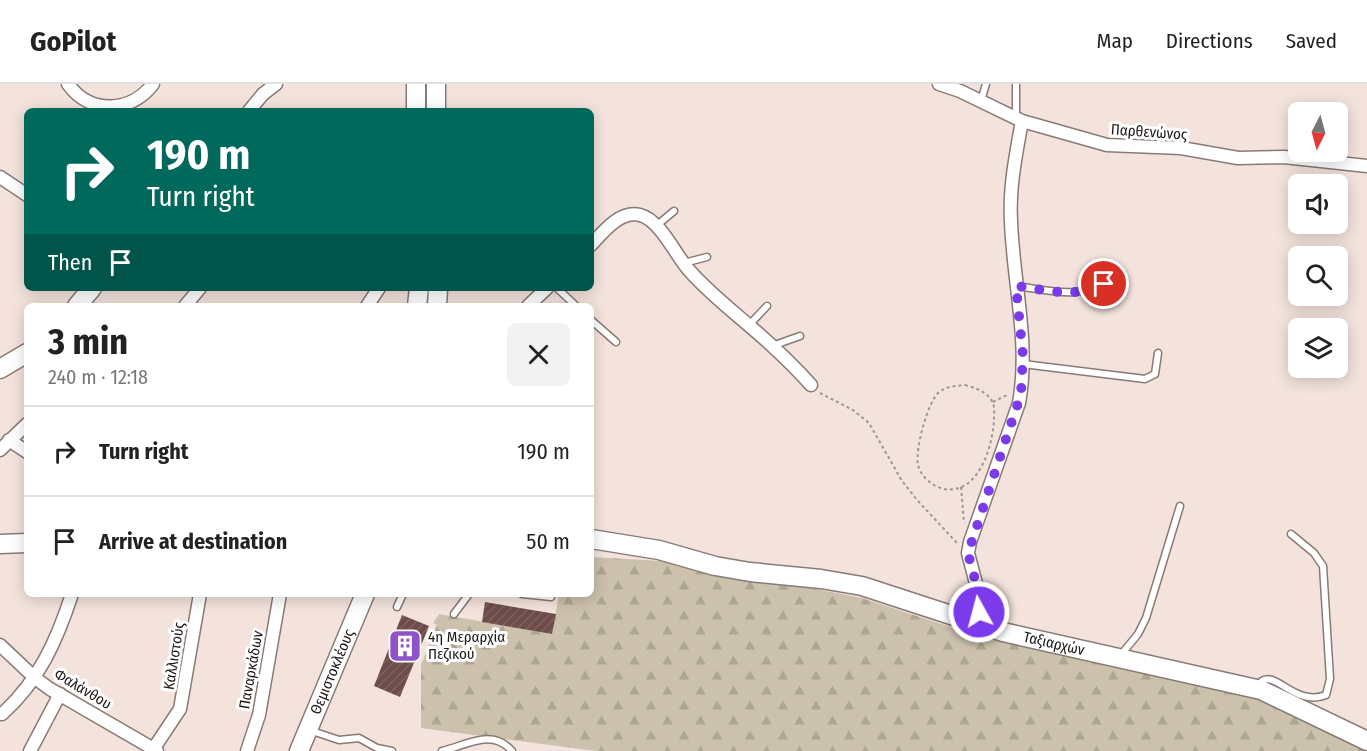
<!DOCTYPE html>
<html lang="en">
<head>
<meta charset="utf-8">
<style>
  :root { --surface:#fff; --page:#f2f2f2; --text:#222; --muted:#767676; --line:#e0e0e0 }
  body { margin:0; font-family:"Fira Sans Condensed",sans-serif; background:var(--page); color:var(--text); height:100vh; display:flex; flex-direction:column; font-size:22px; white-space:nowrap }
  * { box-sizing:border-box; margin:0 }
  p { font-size:20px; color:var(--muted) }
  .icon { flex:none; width:33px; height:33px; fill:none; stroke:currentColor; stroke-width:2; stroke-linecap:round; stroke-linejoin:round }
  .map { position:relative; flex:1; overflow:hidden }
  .details { position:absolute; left:24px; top:219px; width:570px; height:294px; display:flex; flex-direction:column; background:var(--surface); border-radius:9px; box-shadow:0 3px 15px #0003 }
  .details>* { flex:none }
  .banner { position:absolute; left:24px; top:24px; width:570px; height:183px; border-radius:9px; box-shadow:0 3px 15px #0003; background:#00695c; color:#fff; overflow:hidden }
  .needle { width:39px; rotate:186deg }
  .fabs { position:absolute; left:1288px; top:18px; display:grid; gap:12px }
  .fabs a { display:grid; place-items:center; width:60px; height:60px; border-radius:9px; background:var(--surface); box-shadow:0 3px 15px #0003; font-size:30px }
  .pin { position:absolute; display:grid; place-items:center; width:51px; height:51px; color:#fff; margin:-26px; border:3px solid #fff; border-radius:50%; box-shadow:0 2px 6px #0007 }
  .me { position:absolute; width:66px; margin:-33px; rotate:353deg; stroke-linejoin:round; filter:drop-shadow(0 0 4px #0008) }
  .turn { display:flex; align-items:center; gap:21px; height:126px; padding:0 24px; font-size:27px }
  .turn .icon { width:78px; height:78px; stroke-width:2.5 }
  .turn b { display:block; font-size:42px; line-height:51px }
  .then { display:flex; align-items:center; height:57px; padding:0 24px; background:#0003; gap:12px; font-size:22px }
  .round { display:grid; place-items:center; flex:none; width:63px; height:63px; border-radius:9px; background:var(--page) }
  .overview { display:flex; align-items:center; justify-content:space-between; height:102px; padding:0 24px }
  h1 { font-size:36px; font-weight:700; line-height:45px }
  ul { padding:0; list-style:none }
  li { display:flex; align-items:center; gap:18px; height:90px; padding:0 24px; border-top:2px solid var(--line) }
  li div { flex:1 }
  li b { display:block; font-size:22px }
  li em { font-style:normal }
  header { display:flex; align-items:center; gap:36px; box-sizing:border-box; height:84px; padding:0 30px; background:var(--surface); border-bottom:2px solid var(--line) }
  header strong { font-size:28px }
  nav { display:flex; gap:33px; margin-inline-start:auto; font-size:21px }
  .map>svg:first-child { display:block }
  .forest { fill:url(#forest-firs) }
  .building { fill:url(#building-hatch) }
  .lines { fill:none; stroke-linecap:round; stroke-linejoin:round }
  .lane-casing { stroke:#887a74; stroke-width:9 }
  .street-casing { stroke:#887a74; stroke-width:15 }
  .secondary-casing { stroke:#887a74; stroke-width:21 }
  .path { stroke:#a29691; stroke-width:2; stroke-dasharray:3 3; stroke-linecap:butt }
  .lane { stroke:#fff; stroke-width:6 }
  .street { stroke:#fff; stroke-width:12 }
  .secondary { stroke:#fff; stroke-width:18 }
  .route { stroke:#7c3aed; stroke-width:10; stroke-dasharray:0 18 }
  .labels { text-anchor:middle; stroke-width:6; stroke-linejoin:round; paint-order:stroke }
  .street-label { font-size:15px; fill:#1e1816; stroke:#fff }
  .poi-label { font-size:15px; fill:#1e1816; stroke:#fff; text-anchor:start }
</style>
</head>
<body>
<header>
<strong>GoPilot</strong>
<nav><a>Map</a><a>Directions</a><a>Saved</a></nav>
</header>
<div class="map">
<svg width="1367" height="667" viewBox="0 0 1367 667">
  <defs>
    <pattern id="forest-firs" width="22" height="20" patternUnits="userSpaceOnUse" patternTransform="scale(1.5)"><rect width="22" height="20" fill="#ccc1ac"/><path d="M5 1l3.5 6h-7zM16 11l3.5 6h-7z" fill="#afa593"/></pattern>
    <pattern id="building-hatch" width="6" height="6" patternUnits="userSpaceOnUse" patternTransform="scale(1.5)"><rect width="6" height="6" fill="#6d4c49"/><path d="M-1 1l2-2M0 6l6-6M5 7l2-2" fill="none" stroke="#7d625f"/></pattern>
  </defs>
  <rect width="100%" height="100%" fill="#f3e3dc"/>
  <path class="forest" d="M591 473 678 478 862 514 978 552 1244 610 1367 659V667H596L421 644V581L437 541 433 539 439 530 552 550 559 510H591Z"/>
  <path class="building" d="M485 518 556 530 552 550 482 538Z
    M402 531 429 542 400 613 374 602Z"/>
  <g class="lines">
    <g class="lane-casing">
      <path id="lane" d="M1016 0V34
        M981 17 986 0
        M656 142 674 127
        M684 179 707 173
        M1017 202C1051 207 1081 216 1111 195
        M557 204 576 222
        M591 236 616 258
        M749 241 767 222
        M772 262 800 252
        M1023 280 1145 295 1155 290 1158 269
        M522 510 551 513
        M397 523 403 510
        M454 530 469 510
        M1120 572 1138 550 1146 534 1180 422
        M1261 603 1262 597C1276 587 1296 623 1326 611L1330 595 1323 482 1314 469 1291 450
        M309 646 339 656 359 654 377 664 392 667
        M442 667C467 661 492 644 512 667"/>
    </g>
    <g class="street-casing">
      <path id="street" d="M68 0C90 31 131 29 153 0
        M939 0 960 7 1022 37 1107 61 1181 64 1238 74 1284 73 1367 82
        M249 27 263 10 276 0
        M0 93 27 111
        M591 161C603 148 620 126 640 131 660 136 675 170 688 185 707 207 730 225 752 244 773 262 793 281 811 301
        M185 222 200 204
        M367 222 379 204
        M528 222 547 204
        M9 356 27 368
        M0 366 27 340
        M978 541 979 511 968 469 970 458 1019 319C1030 259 1013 198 1011 137 1009 104 1016 70 1022 37
        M0 561 35 594 50 605 157 667
        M2 630C39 597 57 556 72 510
        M30 667 60 610
        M152 667 180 625 200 510
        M247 667 259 631 280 510"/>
    </g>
    <g class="secondary-casing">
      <g id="secondary">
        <path d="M436 0V27"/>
        <path d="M416 27V0"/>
        <path d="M77 222 92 204"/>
        <path d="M417 222 419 204"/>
        <path d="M437 222 438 204"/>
        <path d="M0 285 27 269"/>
        <path id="s1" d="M591 455 659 466 715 482 750 488 821 495 862 502 1003 548 1261 606 1367 657"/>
        <path d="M0 460 27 459"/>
        <path id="s2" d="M299 667 365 510"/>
      </g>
    </g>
    <path class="path" d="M965 301C975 304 986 307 992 317 995 322 994 329 994 335 993 361 979 411 944 405 932 402 921 393 918 381 915 366 927 319 939 308 947 302 956 302 965 301Z
      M820 309 853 326 869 339 902 397 918 417 957 459
      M993 318 1009 310
      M961 403 964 439"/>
    <use href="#lane" class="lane"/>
    <use href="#street" class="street"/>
    <use href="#secondary" class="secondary"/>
  </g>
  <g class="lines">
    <path class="route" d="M979 528V511L968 469 1021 310 1023 272 1016 202C1046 206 1077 215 1104 200"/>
  </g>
  <defs>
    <g id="building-square" transform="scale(1.725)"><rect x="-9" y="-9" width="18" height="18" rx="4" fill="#9052c9" stroke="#fff"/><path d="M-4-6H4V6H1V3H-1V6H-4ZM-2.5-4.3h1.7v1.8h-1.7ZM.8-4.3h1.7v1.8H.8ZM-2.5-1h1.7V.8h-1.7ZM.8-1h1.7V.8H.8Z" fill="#fff"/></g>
  </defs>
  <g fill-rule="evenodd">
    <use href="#building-square" x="405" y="562"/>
  </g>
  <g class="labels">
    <g class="street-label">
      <text transform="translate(1149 48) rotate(4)" y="5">Παρθενώνος</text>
      <text dy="5" stroke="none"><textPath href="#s1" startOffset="476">Ταξιαρχών</textPath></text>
      <text transform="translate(174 572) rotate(-81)" y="5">Καλλιστούς</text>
      <text transform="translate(251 586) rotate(-80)" y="5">Παναρκάδων</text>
      <text dy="5" stroke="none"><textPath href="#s2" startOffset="86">Θεμιστοκλέους</textPath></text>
      <text transform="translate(83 605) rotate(31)" y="5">Φαλάνθου</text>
    </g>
    <g class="poi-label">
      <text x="428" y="558">4η Μεραρχία<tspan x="428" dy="17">Πεζικού</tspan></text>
    </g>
  </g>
</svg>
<div class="fabs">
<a><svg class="needle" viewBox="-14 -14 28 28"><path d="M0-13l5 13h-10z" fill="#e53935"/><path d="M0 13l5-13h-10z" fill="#767676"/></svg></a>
<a><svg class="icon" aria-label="sound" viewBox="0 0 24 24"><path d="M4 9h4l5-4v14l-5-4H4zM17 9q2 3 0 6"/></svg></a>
<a><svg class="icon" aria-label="search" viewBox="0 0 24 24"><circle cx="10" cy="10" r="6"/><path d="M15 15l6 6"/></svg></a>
<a><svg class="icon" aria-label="layers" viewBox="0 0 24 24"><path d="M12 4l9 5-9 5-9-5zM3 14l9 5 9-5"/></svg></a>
</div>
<div class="pin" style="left:1104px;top:200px;background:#d93025"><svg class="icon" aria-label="arrive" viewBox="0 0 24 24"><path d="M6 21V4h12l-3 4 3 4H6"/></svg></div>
<svg class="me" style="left:979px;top:528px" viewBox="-20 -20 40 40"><circle r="17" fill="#7c3aed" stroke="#fff" stroke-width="3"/><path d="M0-11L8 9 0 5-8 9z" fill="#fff"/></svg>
<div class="banner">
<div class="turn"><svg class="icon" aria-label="right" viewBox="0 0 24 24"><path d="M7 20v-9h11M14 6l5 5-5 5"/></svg><div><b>190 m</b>Turn right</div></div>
<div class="then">Then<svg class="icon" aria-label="arrive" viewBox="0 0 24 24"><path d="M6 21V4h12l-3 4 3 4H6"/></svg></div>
</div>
<section class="details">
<div class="overview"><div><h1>3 min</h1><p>240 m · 12:18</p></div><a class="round"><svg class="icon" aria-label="close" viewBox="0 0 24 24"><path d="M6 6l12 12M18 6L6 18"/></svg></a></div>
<ul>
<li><svg class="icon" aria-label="right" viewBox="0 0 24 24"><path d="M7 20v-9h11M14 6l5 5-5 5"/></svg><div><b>Turn right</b></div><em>190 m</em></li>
<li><svg class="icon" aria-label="arrive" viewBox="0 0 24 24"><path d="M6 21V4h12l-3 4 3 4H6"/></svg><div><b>Arrive at destination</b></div><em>50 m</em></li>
</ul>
</section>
</div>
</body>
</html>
